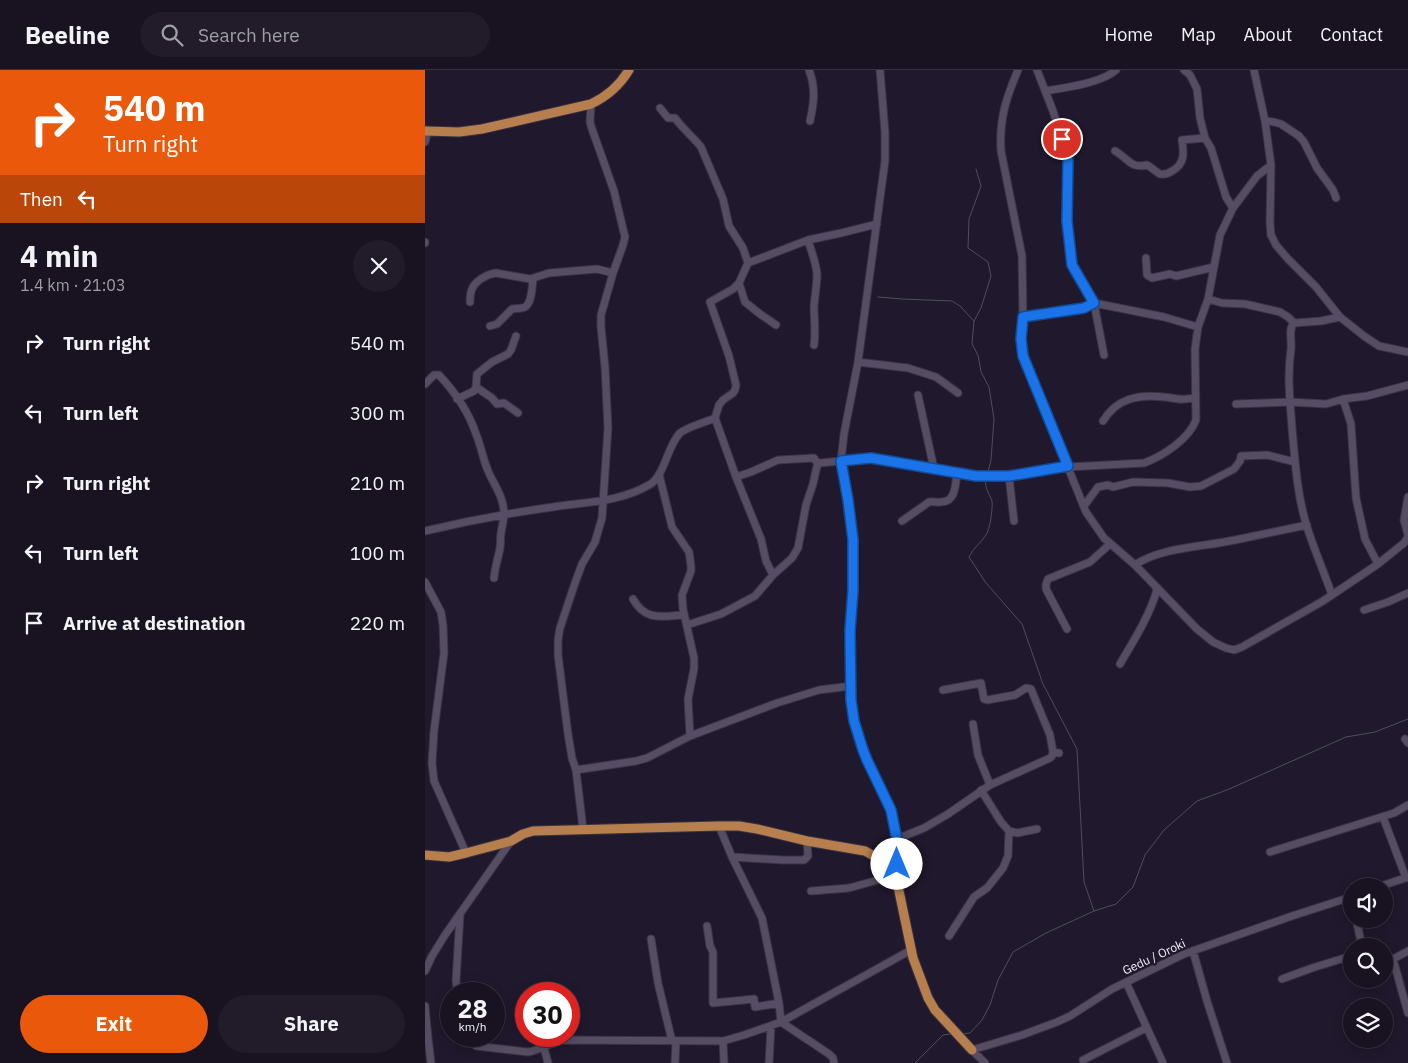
<!DOCTYPE html>
<html lang="en">
<head>
<meta charset="utf-8">
<style>
  :root { --surface:#181221; --page:#211b2a; --text:#f1f3f6; --muted:#9f9ea5; --line:#36323f; --accent:#ea580c }
  body { margin:0; font-family:"IBM Plex Sans",sans-serif; background:var(--page); color:var(--text); height:100vh; display:flex; flex-direction:column; font-size:19px; white-space:nowrap }
  * { box-sizing:border-box; margin:0 }
  p { font-size:16px; color:var(--muted) }
  .icon { flex:none; width:28px; height:28px; fill:none; stroke:currentColor; stroke-width:2; stroke-linecap:round; stroke-linejoin:round }
  .map { position:relative; flex:1; overflow:hidden }
  .sheet { display:flex; flex-direction:column; background:var(--surface); width:425px }
  .sheet>* { flex:none }
  .guide { background:#ea580c; color:#fff; overflow:hidden }
  .buttons { position:absolute; left:918px; top:808px; display:grid; gap:10px }
  .buttons a { display:grid; place-items:center; width:50px; height:50px; border-radius:50%; background:var(--surface); box-shadow:0 2px 12px #0003,0 0 0 1px var(--line); font-size:25px }
  .speed { position:absolute; left:15px; top:912px; display:flex; gap:10px; font-size:25px; font-weight:700; text-align:center }
  .speed>* { display:grid; place-content:center; width:65px; height:65px; border-radius:50%; background:var(--surface); box-shadow:0 2px 12px #0003,0 0 0 1px var(--line); line-height:1 }
  .speed small { font-size:12px; font-weight:400 }
  .speed .limit { border:8px solid #d22; background:#fff; color:#111 }
  .pin { position:absolute; display:grid; place-items:center; width:42px; height:42px; color:#fff; margin:-21px; border:2px solid #fff; border-radius:50%; box-shadow:0 1px 5px #0007 }
  .me { position:absolute; width:55px; margin:-28px; rotate:0deg; stroke-linejoin:round; filter:drop-shadow(0 0 4px #0008) }
  .turn { display:flex; align-items:center; gap:18px; height:105px; padding:0 20px; font-size:22px }
  .turn .icon { width:65px; height:65px; stroke-width:2.5 }
  .turn b { display:block; font-size:35px; line-height:42px }
  .then { display:flex; align-items:center; height:48px; padding:0 20px; background:#0003; gap:10px; font-size:19px }
  .round { display:grid; place-items:center; flex:none; width:52px; height:52px; border-radius:26px; background:var(--page) }
  .headline { display:flex; align-items:center; justify-content:space-between; height:85px; padding:0 20px }
  h1 { font-size:30px; font-weight:700; line-height:38px }
  .action { display:flex; gap:10px; margin-top:auto; padding:10px 20px }
  .action a { flex:1; height:58px; border-radius:30px; background:var(--accent); color:#fff; font-size:20px; font-weight:700; line-height:58px; text-align:center }
  .action a+a { background:var(--page); color:var(--text) }
  ul { padding:0; list-style:none }
  li { display:flex; align-items:center; gap:15px; height:70px; padding:0 20px }
  li div { flex:1 }
  li b { display:block; font-size:19px }
  li em { font-style:normal }
  header { display:flex; align-items:center; gap:30px; box-sizing:border-box; height:70px; padding:0 25px; background:var(--surface); border-bottom:1px solid var(--line) }
  header strong { font-size:24px }
  nav { display:flex; gap:28px; margin-inline-start:auto; font-size:18px }
  .search { width:350px; height:45px; background:var(--page); display:flex; align-items:center; gap:12px; box-sizing:border-box; padding:0 18px; border-radius:28px; color:var(--muted); font-size:19px }
  main { display:flex; flex:1; min-height:0 }
  .map>svg:first-child { display:block }
  .lines { fill:none; stroke-linecap:round; stroke-linejoin:round }
  .stream { stroke:#4b5158; stroke-width:1 }
  .minor-casing { stroke:#393342; stroke-width:9 }
  .major-casing { stroke:#393342; stroke-width:11 }
  .minor { stroke:#564d64; stroke-width:7 }
  .major { stroke:#b87f4e; stroke-width:9 }
  .route-casing { stroke:#114b97; stroke-width:12 }
  .route { stroke:#1a73e8; stroke-width:9 }
  .labels { text-anchor:middle; stroke-width:4.5; stroke-linejoin:round; paint-order:stroke }
  .street-label { font-size:12px; fill:#f6f1fd; stroke:#20182c }
</style>
</head>
<body>
<header>
<strong>Beeline</strong>
<div class="search"><svg class="icon" aria-label="search" viewBox="0 0 24 24"><circle cx="10" cy="10" r="6"/><path d="M15 15l6 6"/></svg>Search here</div>
<nav><a>Home</a><a>Map</a><a>About</a><a>Contact</a></nav>
</header>
<main>
<section class="sheet">
<div class="guide">
<div class="turn"><svg class="icon" aria-label="right" viewBox="0 0 24 24"><path d="M7 20v-9h11M14 6l5 5-5 5"/></svg><div><b>540 m</b>Turn right</div></div>
<div class="then">Then<svg class="icon" aria-label="left" viewBox="0 0 24 24"><path d="M17 20v-9H6M10 6l-5 5 5 5"/></svg></div>
</div>
<div class="headline"><div><h1>4 min</h1><p>1.4 km · 21:03</p></div><a class="round"><svg class="icon" aria-label="close" viewBox="0 0 24 24"><path d="M6 6l12 12M18 6L6 18"/></svg></a></div>
<ul>
<li><svg class="icon" aria-label="right" viewBox="0 0 24 24"><path d="M7 20v-9h11M14 6l5 5-5 5"/></svg><div><b>Turn right</b></div><em>540 m</em></li>
<li><svg class="icon" aria-label="left" viewBox="0 0 24 24"><path d="M17 20v-9H6M10 6l-5 5 5 5"/></svg><div><b>Turn left</b></div><em>300 m</em></li>
<li><svg class="icon" aria-label="right" viewBox="0 0 24 24"><path d="M7 20v-9h11M14 6l5 5-5 5"/></svg><div><b>Turn right</b></div><em>210 m</em></li>
<li><svg class="icon" aria-label="left" viewBox="0 0 24 24"><path d="M17 20v-9H6M10 6l-5 5 5 5"/></svg><div><b>Turn left</b></div><em>100 m</em></li>
<li><svg class="icon" aria-label="arrive" viewBox="0 0 24 24"><path d="M6 21V4h12l-3 4 3 4H6"/></svg><div><b>Arrive at destination</b></div><em>220 m</em></li>
</ul>
<div class="action"><a>Exit</a><a>Share</a></div>
</section>
<div class="map">
<svg width="983" height="993" viewBox="0 0 983 993">
  <rect width="100%" height="100%" fill="#20182c"/>
  <g class="lines">
    <path class="stream" d="M551 99 556 116 544 149 543 178 563 192 566 206 556 238 549 251 547 274 553 285 556 302 564 317 569 349 566 390 563 402
      M453 227 477 229 527 231 535 236 549 251
      M561 409C559 417 564 423 567 431 568 437 565 460 561 465 555 474 549 477 544 487L561 513 597 554 618 614 652 679 659 812 669 841
      M538 964 545 963 557 950 565 935 573 910 588 882 621 863 669 841 691 834 708 817 720 785 739 760 772 731 802 720 921 667 950 662 983 649
      M490 993 518 965 526 964"/>
    <g class="minor-casing">
      <path id="minor" d="M384 0C391 18 389 33 385 51
        M455 0 460 62V91L433 292 419 364 416 391 423 429 428 471 427 520 425 561 426 630 429 651 437 680 441 690 466 740 472 769V793L470 802
        M593 0C581 28 574 50 576 81L597 186 598 247 596 269 598 286 661 442 679 468 710 495 772 559 788 572 801 578 809 580 817 577 898 531 953 494 979 473 983 467
        M612 0 628 41 643 89V151L647 195 669 233 679 285
        M759 0 765 5 772 19 775 48 780 68 786 78 801 127 808 138
        M829 0 840 51 846 95 845 153 846 165 851 175 863 189 891 217 915 247 939 266 954 276 983 282
        M620 21C639 18 677 13 691 0
        M235 38 243 48H250C258 59 268 67 276 77L298 129 304 156 318 178 323 193 314 213 308 219 285 232 304 286 311 315 310 320 308 323 298 330 294 335 290 348 311 407 336 469 341 491 348 505
        M840 51 849 52 856 54 874 66 879 72 892 98 908 120 911 128
        M0 72 3 61
        M690 81C703 88 705 99 722 95 726 97 731 102 735 104 739 105 744 103 747 101 760 94 759 83 757 70L780 68
        M383 170C386 181 391 192 392 204 392 214 390 225 389 236 389 249 391 262 389 275
        M0 172V173
        M721 188 722 205 727 208 745 204 751 206 789 197
        M323 193 383 170 416 163 452 154
        M314 213 320 232 335 244 351 255
        M783 229 797 233 820 234 855 242 863 247 869 253
        M45 232C45 228 45 223 47 219 50 211 62 204 71 203L105 209 124 203 172 199 188 203
        M598 247 659 238 669 233 739 247 773 257
        M65 256 72 254 87 239C90 238 97 239 100 237 107 233 107 216 108 209
        M433 292 483 298 511 307 533 323
        M0 314 9 305H14C29 321 44 343 51 364 56 376 58 389 63 401 69 415 79 427 79 444 79 450 77 456 76 463 75 468 76 473 75 478 73 489 70 497 69 508
        M51 317 67 328 72 334 79 333 93 343
        M493 325 509 399
        M32 329 49 321 51 317 52 304 67 292 83 284 86 280 91 266
        M918 329 926 354 931 428 940 469 953 494
        M811 334 865 332 901 334 918 329 942 326 983 315
        M678 351C692 328 714 324 739 327 744 327 749 329 754 329 759 330 765 328 770 328
        M234 404 247 457 264 482 266 496V501L257 525 258 539 269 588V599L263 629 265 666
        M584 406 589 451
        M311 407 326 402 353 390 389 388 393 394
        M983 427 979 450 983 465
        M659 436 673 417 683 415 688 417 708 412 743 413 765 417 776 416 809 399 815 391 816 386 842 385 870 392
        M477 451 504 432C509 431 512 433 516 432 531 432 530 415 532 404
        M0 461C42 451 85 443 128 437 160 432 195 432 224 415 240 406 242 376 255 363 262 357 281 352 290 348
        M710 495C736 477 779 477 810 470 834 465 858 460 882 455
        M0 512 16 542 18 555 19 583 9 661 7 693 9 711 41 783
        M907 525C899 502 889 479 882 457 872 425 870 391 867 358 865 330 862 307 866 279 867 270 863 259 869 253L896 251 915 247
        M208 529C221 552 237 546 259 545
        M939 540 963 532 983 523
        M262 555 296 544 330 526 348 505 367 488 373 478 381 435 388 414 392 396 395 393 446 388 551 406H584L643 397 719 393C738 386 764 369 771 350L770 279 773 257 783 229 795 165 808 138 832 106 846 95
        M642 559 621 519V514L623 509 665 492 685 474
        M695 594C709 570 724 547 732 520L730 516
        M518 620 556 613 559 629 562 630 590 625 601 618 606 619 625 665 628 682
        M548 654 553 685 565 715
        M980 669 983 673
        M151 700 211 691 222 688 265 666 352 633 394 620 426 616
        M958 747 981 808
        M294 756 307 787 337 848 354 933 356 952 404 984 408 988 409 993
        M158 759 151 700 147 688 143 664 133 585V570L135 558 150 513 157 494 170 472 177 448 183 358 180 297 176 257V245L188 203 198 175 200 167 189 121 167 59 165 52 166 34
        M584 761 592 763 612 759
        M472 769 499 758 523 744 565 715 625 688 627 686 628 682 634 683
        M845 782 969 743 983 735
        M307 787 358 790H379L383 786 382 771
        M956 816 983 807
        M386 821 424 818 471 805
        M931 849 937 876
        M282 856 285 876 288 882V933L329 929 330 937 354 933
        M524 866 549 827 562 818 578 798 583 786 584 761 576 752 556 720
        M226 869 233 913 247 971
        M768 881 782 931 802 993
        M968 889 983 943
        M959 894 983 881
        M0 901 7 886 20 865 86 771
        M857 909 887 898 926 886
        M701 912 738 993
        M33 924 31 911 35 845
        M0 936 3 968 6 993
        M44 966 51 976 103 982C116 980 127 971 140 970L298 971 319 965 356 952 486 880
        M298 971 299 993
        M119 978 123 993
        M658 990 721 958
        M250 993 251 971
        M344 993 346 956
        M560 993 547 980 597 965 632 952 645 946 687 919 759 884 867 846 926 827"/>
    </g>
    <g class="major-casing">
      <path id="major" d="M0 61 34 62 57 59 166 34C181 27 195 15 204 0
        M0 785 24 787 41 783 86 771 98 764 108 761 294 756H314L332 759 382 771 440 781 458 791 470 802 488 888 503 928 510 940 547 980"/>
    </g>
    <use href="#minor" class="minor"/>
    <use href="#major" class="major"/>
  </g>
  <g class="lines">
    <g class="route-casing">
      <path id="route" d="M472 794V770L466 740 442 690 438 680 429 651 426 630 425 561 428 520V470L423 430 416 391 446 388 551 406H584L643 396 598 286 596 269 598 247 659 238 669 233 647 195 642 151 643 90 637 69"/>
    </g>
    <use href="#route" class="route"/>
  </g>
  <g class="labels">
    <g class="street-label">
      <text transform="translate(729 887) rotate(-25)" y="4">Gedu / Oroki</text>
    </g>
  </g>
</svg>
<div class="buttons">
<a><svg class="icon" aria-label="sound" viewBox="0 0 24 24"><path d="M4 9h4l5-4v14l-5-4H4zM17 9q2 3 0 6"/></svg></a>
<a><svg class="icon" aria-label="search" viewBox="0 0 24 24"><circle cx="10" cy="10" r="6"/><path d="M15 15l6 6"/></svg></a>
<a><svg class="icon" aria-label="layers" viewBox="0 0 24 24"><path d="M12 4l9 5-9 5-9-5zM3 14l9 5 9-5"/></svg></a>
</div>
<div class="speed"><div>28<small>km/h</small></div><div class="limit">30</div></div>
<div class="pin" style="left:637px;top:69px;background:#d93025"><svg class="icon" aria-label="arrive" viewBox="0 0 24 24"><path d="M6 21V4h12l-3 4 3 4H6"/></svg></div>
<svg class="me" style="left:472px;top:794px" viewBox="-20 -20 40 40"><circle r="19" fill="#fff"/><path d="M0-13L10 11 0 6-10 11z" fill="#1a73e8"/></svg>
</div>
</main>
</body>
</html>
